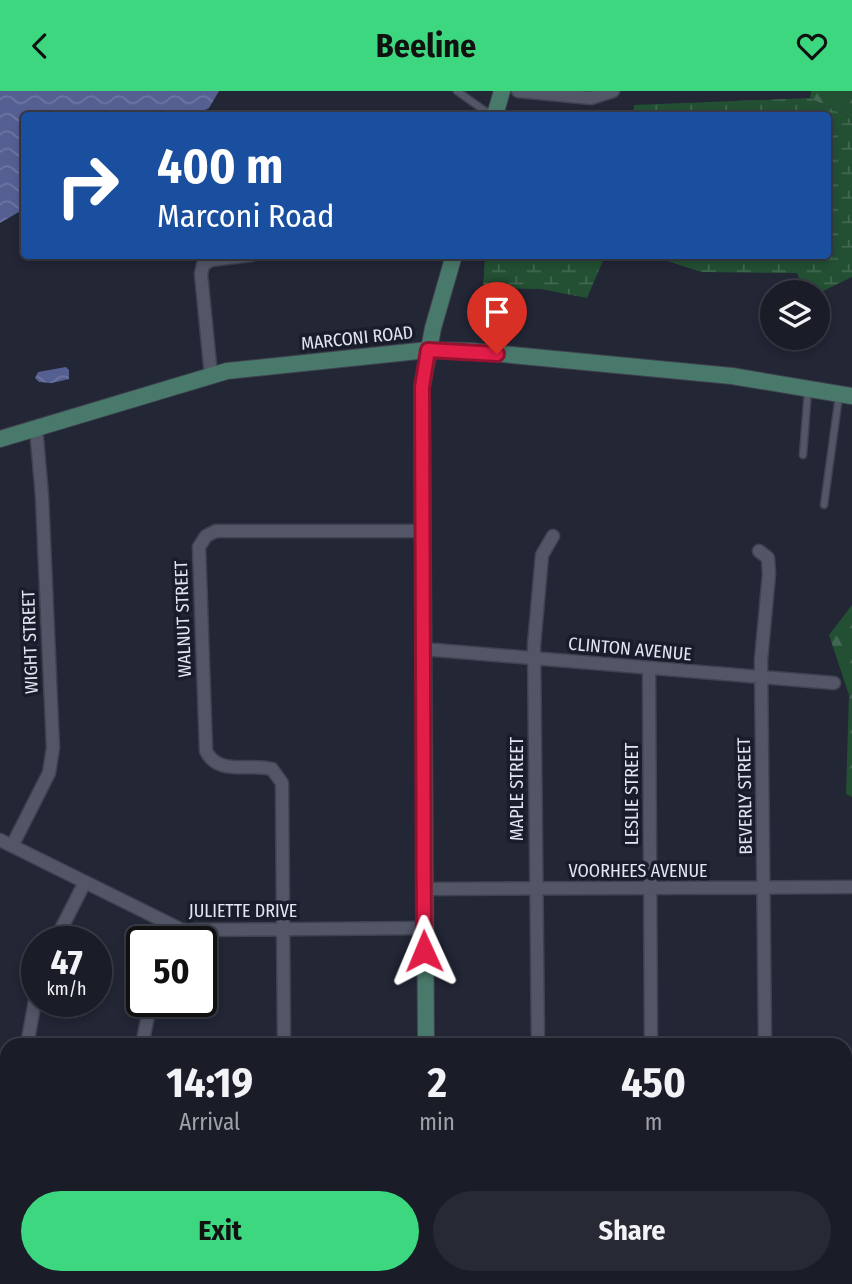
<!DOCTYPE html>
<html lang="en">
<head>
<meta charset="utf-8">
<style>
  :root { --surface:#1a1c28; --page:#272934; --text:#f1f3f6; --muted:#9fa1a8; --line:#383a45; --accent:#3cd77e }
  body { margin:0; font-family:"Fira Sans Condensed",sans-serif; background:var(--page); color:var(--text); height:100vh; display:flex; flex-direction:column; font-size:26px; white-space:nowrap }
  * { box-sizing:border-box; margin:0 }
  p { font-size:23px; color:var(--muted) }
  .icon { flex:none; width:38px; height:38px; fill:none; stroke:currentColor; stroke-width:2; stroke-linecap:round; stroke-linejoin:round }
  .map { position:relative; flex:1; overflow:hidden }
  .sheet { position:absolute; left:0px; top:947px; width:852px; height:247px; display:flex; flex-direction:column; background:var(--surface); border-radius:21px 21px 0 0; box-shadow:0 4px 10px #0003,0 0 0 2px var(--line) }
  .sheet>* { flex:none }
  .top-card { position:absolute; left:21px; top:21px; width:810px; height:147px; border-radius:7px; box-shadow:0 4px 10px #0003,0 0 0 2px var(--line); background:#1a4fa0; color:#fff; overflow:hidden }
  .fabs { position:absolute; left:760px; top:189px; display:grid; gap:14px }
  .fabs a { display:grid; place-items:center; width:70px; height:70px; border-radius:50%; background:var(--surface); box-shadow:0 4px 10px #0003,0 0 0 2px var(--line); font-size:35px }
  .speed { position:absolute; left:21px; top:835px; display:flex; gap:14px; font-size:35px; font-weight:700; text-align:center }
  .speed>* { display:grid; place-content:center; width:91px; height:91px; border-radius:50%; background:var(--surface); box-shadow:0 4px 10px #0003,0 0 0 2px var(--line); line-height:1 }
  .speed small { font-size:18px; font-weight:400 }
  .speed .limit { border:4px solid #111; border-radius:10px; background:#fff; color:#111 }
  .pin { position:absolute; display:grid; place-items:center; width:60px; height:60px; color:#fff; margin:-72px -30px; border-radius:50% 50% 50% 0; rotate:-45deg; box-shadow:0 0 7px #0007 }
  .pin .icon { rotate:45deg }
  .me { position:absolute; width:77px; margin:-38px; rotate:359deg; stroke-linejoin:round; filter:drop-shadow(0 0 5px #0008) }
  .turn { display:flex; align-items:center; gap:24px; height:147px; padding:0 21px; font-size:32px }
  .turn .icon { width:91px; height:91px; stroke-width:2.5 }
  .turn b { display:block; font-size:49px; line-height:60px }
  .eta { display:flex; justify-content:space-evenly; align-items:center; height:119px; text-align:center }
  .eta b { font-size:42px; font-weight:700; line-height:49px }
  .cta { display:flex; gap:14px; margin-top:auto; padding:14px 21px }
  .cta a { flex:1; height:80px; border-radius:42px; background:var(--accent); color:#111; font-size:28px; font-weight:700; line-height:80px; text-align:center }
  .cta a+a { background:var(--page); color:var(--text) }
  header { display:flex; justify-content:space-between; align-items:center; height:91px; padding:0 21px; background:var(--accent); color:#111; font-size:32px; font-weight:700 }
  .map>svg:first-child { display:block }
  .forest { fill:url(#forest-firs) }
  .wetland { fill:url(#wetland-marsh) }
  .water { fill:url(#water-waves) }
  .lines { fill:none; stroke-linecap:round; stroke-linejoin:round }
  .lane-casing { stroke:#3f424f; stroke-width:9 }
  .street-casing { stroke:#3f424f; stroke-width:15 }
  .secondary-casing { stroke:#3f424f; stroke-width:18 }
  .lane { stroke:#525667; stroke-width:6 }
  .street { stroke:#525667; stroke-width:12 }
  .secondary { stroke:#49796b; stroke-width:16 }
  .route-casing { stroke:#92132f; stroke-width:18 }
  .route { stroke:#e11d48; stroke-width:12 }
  .labels { text-anchor:middle; stroke-width:7; stroke-linejoin:round; paint-order:stroke }
  .street-label { font-size:18px; fill:#e2e5ef; stroke:#191c2b }
</style>
</head>
<body>
<header><svg class="icon" aria-label="back" viewBox="0 0 24 24"><path d="M15 5l-7 7 7 7"/></svg>Beeline<svg class="icon" aria-label="heart" viewBox="0 0 24 24"><path d="M12 20l-8-8c-3-5 5-10 8-4 3-6 11-1 8 4z"/></svg></header>
<div class="map">
<svg width="852" height="1193" viewBox="0 0 852 1193">
  <defs>
    <pattern id="forest-firs" width="22" height="20" patternUnits="userSpaceOnUse" patternTransform="scale(1.75)"><rect width="22" height="20" fill="#234f33"/><path d="M5 1l3.5 6h-7zM16 11l3.5 6h-7z" fill="#436851"/></pattern>
    <pattern id="wetland-marsh" width="20" height="14" patternUnits="userSpaceOnUse" patternTransform="scale(1.75)"><rect width="20" height="14" fill="#234f33"/><path d="M1 5h8M5 5V1M11 12h8M15 12V8" fill="none" stroke="#436851"/></pattern>
    <pattern id="water-waves" width="16" height="10" patternUnits="userSpaceOnUse" patternTransform="scale(1.75)"><rect width="16" height="10" fill="#555f92"/><path d="M0 5q4-4 8 0t8 0" fill="none" stroke="#6d76a2"/></pattern>
  </defs>
  <rect width="100%" height="100%" fill="#222635"/>
  <path class="forest" d="M811 0H852V32L848 26 810 7Z
    M852 514V706L846 703 849 604 829 544Z
    M852 1055V1128H845V1057Z"/>
  <path class="wetland" d="M810 7 848 26 852 32V186L817 203 805 201 797 182 701 181 652 165 828 164V24H633L634 14Z
    M485 165V164L608 165H605L587 207 541 198 483 197Z"/>
  <path class="water" d="M0 0H219L209 17 195 24H24V118L0 132Z
    M66 276 69 279V288L52 292 39 291 35 287 38 281Z"/>
  <g class="lines">
    <g class="lane-casing">
      <path id="lane" d="M457 0 485 20 494 23
        M803 364 808 299
        M824 414 839 305"/>
    </g>
    <g class="street-casing">
      <path id="street" d="M518 0 591 7 613 0
        M211 284 201 183 203 174 211 169 251 164
        M759 460 768 467 769 483 761 569 765 954
        M423 558 834 592
        M649 577 651 954
        M0 749 182 839 424 837
        M12 755 49 682 53 657 42 405 36 337
        M423 798 852 796
        M55 850 85 791
        M27 954 37 899
        M142 954 151 910
        M284 954 282 692 272 678C250 672 218 685 206 660L199 456 206 445 216 440H422
        M538 954 534 554 542 464 553 445
        M0 1009 7 1010
        M0 1123 7 1124
        M329 1186 363 1193
        M97 1193 98 1186
        M626 1193 689 1189 772 1193"/>
    </g>
    <g class="secondary-casing">
      <path id="secondary" d="M495 24 502 0
        M0 348 227 280 428 259 470 260 732 285 852 305
        M426 954 422 296 433 237 454 164
        M431 1186V1193"/>
    </g>
    <use href="#lane" class="lane"/>
    <use href="#street" class="street"/>
    <use href="#secondary" class="secondary"/>
  </g>
  <g class="lines">
    <g class="route-casing">
      <path id="route" d="M424 860 422 296 428 259 497 263"/>
    </g>
    <use href="#route" class="route"/>
  </g>
  <g class="labels">
    <g class="street-label">
      <text transform="translate(357 247) rotate(-6)" y="6">MARCONI ROAD</text>
      <text transform="translate(183 528) rotate(-92)" y="6">WALNUT STREET</text>
      <text transform="translate(30 551) rotate(-92)" y="6">WIGHT STREET</text>
      <text transform="translate(630 558) rotate(5)" y="6">CLINTON AVENUE</text>
      <text transform="translate(517 698) rotate(-90)" y="6">MAPLE STREET</text>
      <text transform="translate(632 703) rotate(-90)" y="6">LESLIE STREET</text>
      <text transform="translate(745 705) rotate(-91)" y="6">BEVERLY STREET</text>
      <text x="638" y="786">VOORHEES AVENUE</text>
      <text x="243" y="826">JULIETTE DRIVE</text>
    </g>
  </g>
</svg>
<div class="fabs">
<a><svg class="icon" aria-label="layers" viewBox="0 0 24 24"><path d="M12 4l9 5-9 5-9-5zM3 14l9 5 9-5"/></svg></a>
</div>
<div class="speed"><div>47<small>km/h</small></div><div class="limit">50</div></div>
<div class="pin" style="left:497px;top:263px;background:#d93025"><svg class="icon" aria-label="arrive" viewBox="0 0 24 24"><path d="M6 21V4h12l-3 4 3 4H6"/></svg></div>
<svg class="me" style="left:424px;top:860px" viewBox="-20 -20 40 40"><path d="M0-17L14 15 0 8-14 15z" fill="#e11d48" stroke="#fff" stroke-width="4"/></svg>
<div class="top-card">
<div class="turn"><svg class="icon" aria-label="right" viewBox="0 0 24 24"><path d="M7 20v-9h11M14 6l5 5-5 5"/></svg><div><b>400 m</b>Marconi Road</div></div>
</div>
<section class="sheet">
<div class="eta">
<div><b>14:19</b><p>Arrival</p></div>
<div><b>2</b><p>min</p></div>
<div><b>450</b><p>m</p></div>
</div>
<div class="cta"><a>Exit</a><a>Share</a></div>
</section>
</div>
</body>
</html>
